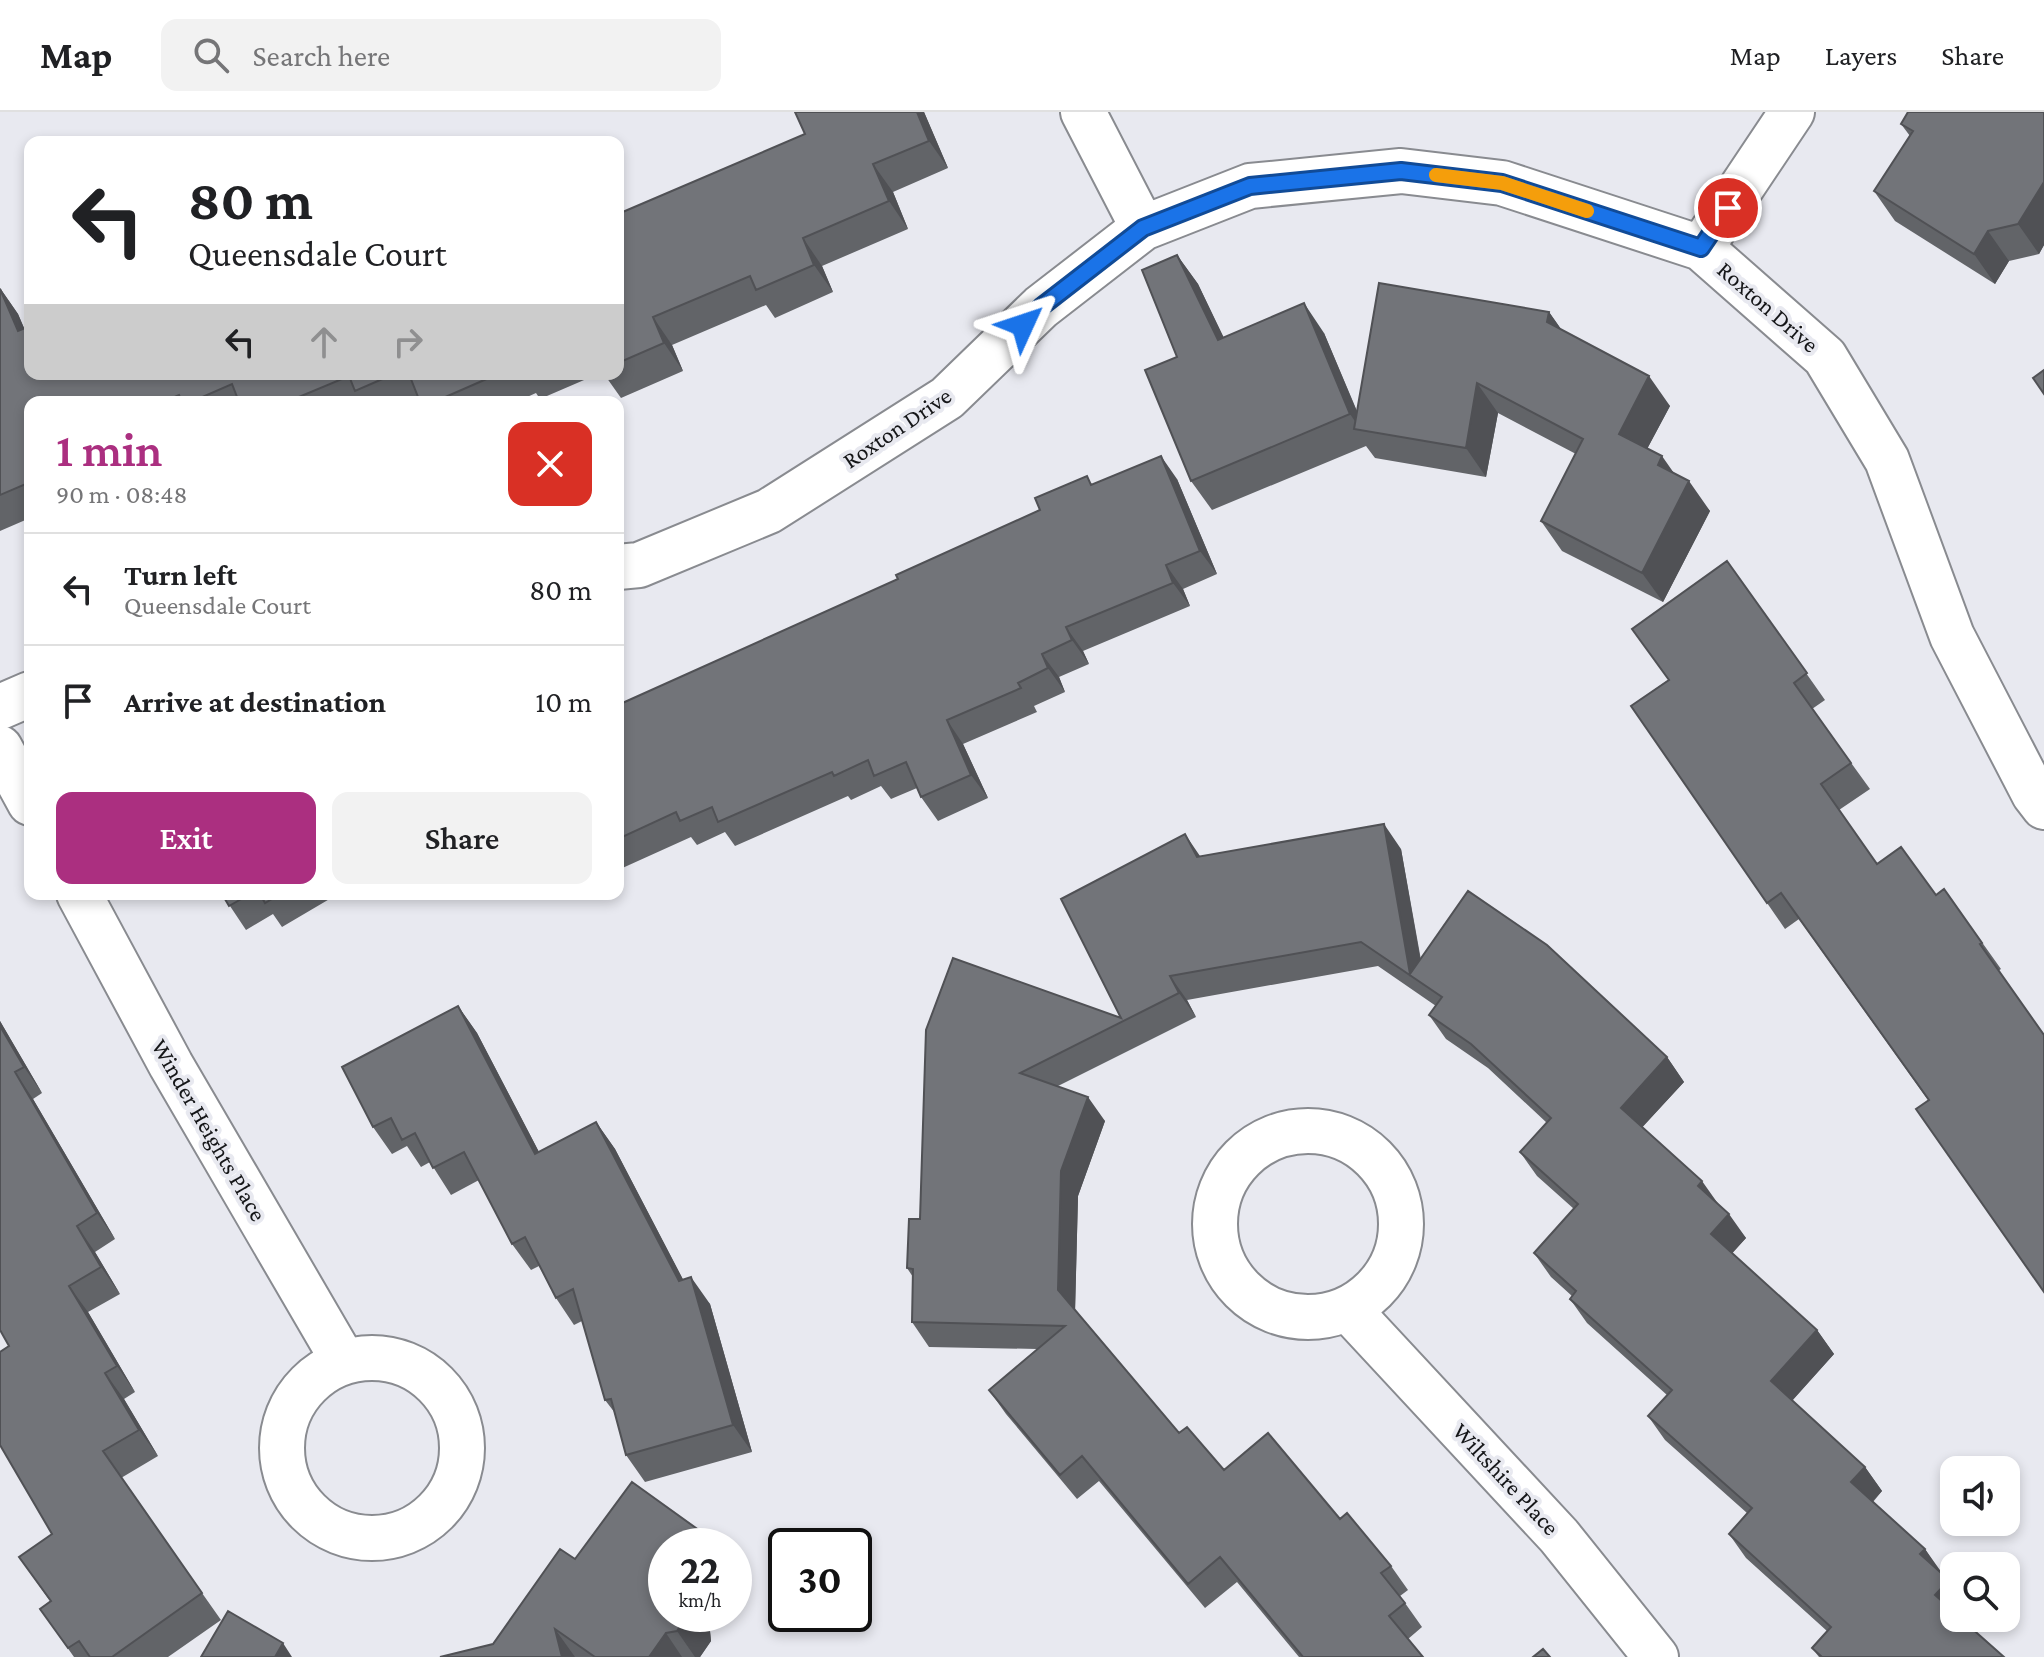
<!DOCTYPE html>
<html lang="en">
<head>
<meta charset="utf-8">
<style>
  :root { --surface:#fff; --page:#f2f2f2; --text:#202124; --muted:#757577; --line:#e0e0e0; --accent:#ab2f80 }
  body { margin:0; font-family:"Crimson Pro",serif; background:var(--page); color:var(--text); height:100vh; display:flex; flex-direction:column; font-size:30px; white-space:nowrap }
  * { box-sizing:border-box; margin:0 }
  p { font-size:26px; color:var(--muted) }
  .icon { flex:none; width:44px; height:44px; fill:none; stroke:currentColor; stroke-width:2; stroke-linecap:round; stroke-linejoin:round }
  .map { position:relative; flex:1; overflow:hidden }
  .side { position:absolute; left:24px; top:284px; width:600px; height:504px; display:flex; flex-direction:column; background:var(--surface); border-radius:16px; box-shadow:0 4px 12px #0003 }
  .side>* { flex:none }
  .banner { position:absolute; left:24px; top:24px; width:600px; height:244px; border-radius:16px; box-shadow:0 4px 12px #0003; background:#fff; color:var(--text); overflow:hidden }
  .controls { position:absolute; left:1940px; top:1344px; display:grid; gap:16px }
  .controls a { display:grid; place-items:center; width:80px; height:80px; border-radius:16px; background:var(--surface); box-shadow:0 4px 12px #0003; font-size:40px }
  .speed { position:absolute; left:648px; top:1416px; display:flex; gap:16px; font-size:40px; font-weight:700; text-align:center }
  .speed>* { display:grid; place-content:center; width:104px; height:104px; border-radius:50%; background:var(--surface); box-shadow:0 4px 12px #0003; line-height:1 }
  .speed small { font-size:20px; font-weight:400 }
  .speed .limit { border:4px solid #111; border-radius:12px; background:#fff; color:#111 }
  .pin { position:absolute; display:grid; place-items:center; width:68px; height:68px; color:#fff; margin:-34px; border:4px solid #fff; border-radius:50%; box-shadow:0 2px 8px #0007 }
  .me { position:absolute; width:88px; margin:-44px; rotate:48deg; stroke-linejoin:round; filter:drop-shadow(0 0 6px #0008) }
  .turn { display:flex; align-items:center; gap:28px; height:168px; padding:0 32px; font-size:36px }
  .turn .icon { width:104px; height:104px; stroke-width:2.5 }
  .turn b { display:block; font-size:56px; line-height:68px }
  .lanes { display:flex; align-items:center; height:76px; padding:0 32px; background:#0003; justify-content:center; gap:40px; direction:ltr }
  .lanes .off { opacity:.35 }
  .round { display:grid; place-items:center; flex:none; width:84px; height:84px; border-radius:16px; background:var(--page) }
  .headline { display:flex; align-items:center; justify-content:space-between; height:136px; padding:0 32px }
  h1 { font-size:48px; font-weight:600; line-height:60px; color:var(--accent) }
  .cta { display:flex; gap:16px; margin-top:auto; padding:16px 32px }
  .cta a { flex:1; height:92px; border-radius:16px; background:var(--accent); color:#fff; font-size:32px; font-weight:600; line-height:92px; text-align:center }
  .cta a+a { background:var(--page); color:var(--text) }
  ul { padding:0; list-style:none }
  li { display:flex; align-items:center; gap:24px; height:112px; padding:0 32px; border-top:2px solid var(--line) }
  li div { flex:1 }
  li b { display:block; font-size:30px }
  li em { font-style:normal }
  header { display:flex; align-items:center; gap:48px; box-sizing:border-box; height:112px; padding:0 40px; background:var(--surface); border-bottom:2px solid var(--line) }
  header strong { font-size:38px }
  nav { display:flex; gap:44px; margin-inline-start:auto; font-size:28px }
  .search { width:560px; height:72px; background:var(--page); display:flex; align-items:center; gap:20px; box-sizing:border-box; padding:0 28px; border-radius:16px; color:var(--muted); font-size:30px }
  .map>svg:first-child { display:block }
  .lines { fill:none; stroke-linecap:round; stroke-linejoin:round }
  .minor-casing { stroke:#898b90; stroke-width:48 }
  .minor { stroke:#fff; stroke-width:44 }
  .wall { fill:#626468 }
  .shaded-wall { fill:#505155 }
  .building { fill:#727479; stroke:#505155; stroke-width:2 }
  .route-casing { stroke:#114b97; stroke-width:20 }
  .route { stroke:#1a73e8; stroke-width:14 }
  .slow { stroke:#f59e0b; stroke-width:14 }
  .labels { text-anchor:middle; stroke-width:8; stroke-linejoin:round; paint-order:stroke }
  .street-label { font-size:24px; fill:#151618; stroke:#e8e9f0 }
</style>
</head>
<body>
<header>
<strong>Map</strong>
<div class="search"><svg class="icon" aria-label="search" viewBox="0 0 24 24"><circle cx="10" cy="10" r="6"/><path d="M15 15l6 6"/></svg>Search here</div>
<nav><a>Map</a><a>Layers</a><a>Share</a></nav>
</header>
<div class="map">
<svg width="2044" height="1545" viewBox="0 0 2044 1545">
  <rect width="100%" height="100%" fill="#e8e9f0"/>
  <g class="lines">
    <g class="minor-casing">
      <path id="minor" d="M1083 0 1143 116
        M1701 136 1792 0
        M618 455 639 453 769 399 947 286 1041 195 1143 116 1250 74 1401 59 1502 71 1701 136 1825 245 1887 348 1952 524 2034 682 2044 695
        M0 595 30 582
        M0 636 30 691
        M79 782 171 953 344 1250
        M1215 1112a93 93 0 1 1 186 0a93 93 0 1 1-186 0Z
        M1348 1197 1559 1424 1656 1545
        M282 1336a90 90 0 1 1 180 0a90 90 0 1 1-180 0Z"/>
    </g>
    <use href="#minor" class="minor"/>
  </g>
  <path class="wall" d="M795 0H924L948 56 893 80 908 117 822 154 833 180 775 206 766 193 672 233 683 259 621 286 604 262H618V102L805 22Z
    M2044 0V133L2039 142 2009 149 1995 172 1895 109 1874 79 1910 24 1901 12Z
    M1177 143 1198 172 1223 225 1324 221 1357 299 1549 200 1561 217 1670 294 1647 337 1674 361 1710 399 1663 490 1562 439 1541 409 1576 342 1498 301 1486 365 1375 346 1366 334 1212 398 1191 369 1177 245Z
    M0 176 18 202 24 216 30 262H598L540 287 536 281 516 290H421L419 287 413 290H30V406L0 419Z
    M1177 367 1217 462 1183 477 1190 494 1083 539 1089 552 1059 565 1065 580 1034 594 1037 600 963 632 988 686 938 709 921 685 917 676 891 687 881 674 851 688 848 684 735 734 725 720 697 733 691 725 618 758V593L898 467 1093 372Z
    M1727 449 1825 588 1812 597 1870 677 1839 698 1877 752 1936 783 1944 777 2001 857 1998 859 1928 988 1799 807 1785 817 1631 594 1668 568Z
    M1401 737 1421 848 1667 945 1684 970 1642 1015 1718 1092 1746 1126 1732 1141 1817 1218 1834 1242 1792 1289 1865 1355 1882 1379 1873 1390 1925 1437 1941 1462 1949 1468 1954 1476V1506L2004 1545H1819L1812 1536 1827 1519 1746 1446 1729 1422 1747 1401 1665 1328 1648 1304 1667 1283 1587 1211 1570 1187 1572 1184 1551 1165 1534 1141 1574 1097 1537 1064 1520 1040 1547 1011 1488 956 1446 927 1429 903 1436 894 1378 854 1187 888 1196 905 1058 974 1105 1009 1078 1084 1075 1198 1179 1321 1224 1358 1340 1407 1391 1454 1408 1478 1400 1484 1422 1515 1408 1527 1423 1545H1299L1237 1470 1205 1496 1099 1369 1077 1387 1006 1302 989 1278 1037 1237 929 1235 912 1210 913 1165 907 1156 920 1107 926 918 1121 906 1201 745Z
    M222 782H338L282 815 273 802 246 818Z
    M458 894 477 921 539 1040 596 1010 615 1037 683 1168 710 1192 752 1340 645 1370 626 1343 615 1301 605 1288 582 1209 574 1213 556 1186 539 1154 531 1158 512 1132 479 1068 451 1083 430 1050 421 1055 407 1034 392 1042 373 1015Z
    M0 909 42 981 33 987 115 1127 95 1140 120 1182 88 1200 135 1280 124 1287 158 1344 121 1366 221 1508 168 1545H74L40 1497 50 1489 19 1445 52 1422 9 1234 0 1218Z
    M575 1447 710 1519 711 1529 700 1545H440L493 1532Z"/>
  <path class="shaded-wall" d="M917 0H924L948 56 929 29Z
    M873 52 893 80 908 117 889 89Z
    M2044 70V133L2039 142 2018 112Z
    M1988 119 2009 149 1995 172 1974 142Z
    M803 126 822 154 833 180 814 153Z
    M1177 143 1198 172 1239 257 1218 228Z
    M0 176 18 202 30 230 18 219Z
    M1304 191 1324 221 1365 319 1361 318 1350 302Z
    M1549 200 1570 230 1547 210Z
    M653 205 672 233 683 259 664 231Z
    M1649 264 1670 294 1639 352 1619 322Z
    M1477 271 1498 301 1486 365 1466 336Z
    M1161 344 1177 367 1217 462 1200 439Z
    M1662 344 1683 374 1658 353Z
    M1689 369 1710 399 1663 490 1642 461Z
    M1166 453 1183 477 1190 494 1173 471Z
    M1066 515 1083 539 1089 552 1072 528Z
    M1042 542 1059 565 1065 580 1048 556Z
    M947 608 963 632 988 686 971 663Z
    M1384 712 1401 737 1425 874 1410 862Z
    M1185 722 1202 747 1197 745Z
    M1170 864 1187 888 1196 905 1179 881Z
    M458 894 477 921 554 1069 535 1042Z
    M0 909 42 981 24 955 0 914Z
    M1667 945 1684 970 1638 1020 1621 996Z
    M15 960 33 987 115 1127 97 1101Z
    M1088 985 1105 1009 1078 1084 1075 1202 1058 1178 1061 1059Z
    M596 1010 615 1037 698 1196 679 1169Z
    M1702 1069 1719 1093 1698 1074Z
    M1729 1102 1746 1126 1728 1146 1711 1122Z
    M77 1114 95 1140 120 1182 101 1155Z
    M691 1165 710 1192 752 1340 733 1313Z
    M69 1174 88 1200 135 1280 117 1254Z
    M1817 1218 1834 1242 1788 1293 1771 1269Z
    M105 1261 124 1287 158 1344 139 1318Z
    M1865 1355 1882 1379 1868 1394 1851 1370Z
    M1925 1437 1942 1461 1937 1467 1920 1442Z
    M734 1450 746 1467 734 1484Z
    M1949 1468 1954 1476V1505L1935 1483Z
    M688 1502H722L710 1519 711 1529 700 1545H695L677 1519Z
    M555 1517 575 1545H562Z
    M666 1521 682 1545H649Z
    M283 1531 292 1545H275Z"/>
  <path class="building" d="M795 0H917L929 29 873 52 889 89 803 126 814 153 756 178 750 164 653 205 664 231 618 251V102L805 22Z
    M1908 0H2044V70L2018 112 1988 119 1974 142 1874 79 1913 19 1901 12Z
    M1177 143 1218 228 1304 191 1350 302 1191 369 1145 258 1177 245 1142 158Z
    M1379 171 1549 200 1547 210 1649 264 1619 322 1662 344 1658 353 1689 369 1642 461 1541 409 1583 327 1477 271 1466 336 1354 317Z
    M0 177 18 219 30 214V262H394L355 279 349 264 287 290H239L232 272 191 290H182L179 283 163 290H30V375L28 371 0 383Z
    M2044 258V282L2033 266Z
    M409 262H498L434 290H420Z
    M1161 344 1200 439 1166 453 1173 471 1066 515 1072 528 1042 542 1048 556 1018 571 1021 576 947 608 971 663 921 685 906 650 874 664 868 648 834 664 832 660 718 710 712 695 680 709 676 700 618 727V593L898 467 896 463 1040 398 1035 386 1087 364 1091 373Z
    M1727 449 1807 561 1794 571 1851 651 1821 672 1877 752 1901 735 1936 783 1944 777 1982 831 1980 832 2044 923V1180L1916 997 1929 988 1781 781 1767 791 1631 594 1669 568 1632 517Z
    M1384 712 1410 862 1468 779 1547 833 1667 945 1621 996 1702 1069 1698 1074 1729 1102 1711 1122 1817 1218 1771 1269 1865 1355 1851 1370 1925 1437 1920 1442 1949 1468 1935 1483 1954 1500V1506H1960L2004 1545H1822L1812 1536 1831 1515 1729 1422 1752 1396 1648 1304 1672 1278 1570 1187 1576 1179 1534 1141 1578 1092 1520 1040 1551 1006 1471 932 1429 903 1442 885 1361 830 1170 864 1179 881 1020 961 1088 985 1061 1059 1058 1178 1179 1321 1187 1315 1224 1358 1268 1321 1340 1407 1347 1401 1391 1454 1381 1461 1405 1491 1389 1504 1423 1545H1303L1220 1445 1188 1472 1082 1344 1060 1363 989 1278 1065 1214 912 1210 913 1157 907 1156 909 1107H920L926 918 953 846 1121 906 1061 787 1185 722 1197 745Z
    M222 782H250L229 794Z
    M260 782H280L265 791Z
    M458 894 535 1042 596 1010 679 1169 691 1165 733 1313 626 1343 611 1287 605 1288 573 1177 556 1186 525 1125 512 1132 464 1040 433 1056 415 1021 402 1028 391 1006 373 1015 342 955Z
    M0 914 24 955 15 960 97 1101 77 1114 101 1155 69 1174 117 1254 105 1261 139 1318 103 1339 202 1481 112 1545H90L79 1529 68 1536 40 1497 51 1489 19 1445 52 1422 0 1333V1240L9 1234 0 1218Z
    M632 1370 721 1434H666V1502H688L677 1519 666 1521 649 1545H595L555 1517 562 1545H440L493 1532 560 1437 575 1447Z
    M228 1499 283 1531 275 1545H201Z
    M1543 1537 1550 1545H1533Z"/>
  <g class="lines">
    <g class="route-casing">
      <path id="route" d="M1023 213 1041 195 1143 116 1250 74 1401 59 1502 71 1701 136 1728 96"/>
    </g>
    <use href="#route" class="route"/>
    <path class="slow" d="M1436 63 1502 71 1587 99"/>
  </g>
  <g class="labels">
    <g class="street-label">
      <text transform="translate(1768 195) rotate(41)" y="8">Roxton Drive</text>
      <text transform="translate(897 316) rotate(-34)" y="8">Roxton Drive</text>
      <text transform="translate(209 1018) rotate(60)" y="8">Winder Heights Place</text>
      <text transform="translate(1506 1367) rotate(47)" y="8">Wiltshire Place</text>
    </g>
  </g>
</svg>
<div class="controls">
<a><svg class="icon" aria-label="sound" viewBox="0 0 24 24"><path d="M4 9h4l5-4v14l-5-4H4zM17 9q2 3 0 6"/></svg></a>
<a><svg class="icon" aria-label="search" viewBox="0 0 24 24"><circle cx="10" cy="10" r="6"/><path d="M15 15l6 6"/></svg></a>
</div>
<div class="speed"><div>22<small>km/h</small></div><div class="limit">30</div></div>
<div class="pin" style="left:1728px;top:96px;background:#d93025"><svg class="icon" aria-label="arrive" viewBox="0 0 24 24"><path d="M6 21V4h12l-3 4 3 4H6"/></svg></div>
<svg class="me" style="left:1023px;top:213px" viewBox="-20 -20 40 40"><path d="M0-17L14 15 0 8-14 15z" fill="#1a73e8" stroke="#fff" stroke-width="4"/></svg>
<div class="banner">
<div class="turn"><svg class="icon" aria-label="left" viewBox="0 0 24 24"><path d="M17 20v-9H6M10 6l-5 5 5 5"/></svg><div><b>80 m</b>Queensdale Court</div></div>
<div class="lanes"><svg class="icon" aria-label="left" viewBox="0 0 24 24"><path d="M17 20v-9H6M10 6l-5 5 5 5"/></svg><svg class="icon off" aria-label="ahead" viewBox="0 0 24 24"><path d="M12 20V5M6 11l6-6 6 6"/></svg><svg class="icon off" aria-label="right" viewBox="0 0 24 24"><path d="M7 20v-9h11M14 6l5 5-5 5"/></svg></div>
</div>
<section class="side">
<div class="headline"><div><h1>1 min</h1><p>90 m · 08:48</p></div><a class="round" style="background:#d93025;color:#fff"><svg class="icon" aria-label="close" viewBox="0 0 24 24"><path d="M6 6l12 12M18 6L6 18"/></svg></a></div>
<ul>
<li><svg class="icon" aria-label="left" viewBox="0 0 24 24"><path d="M17 20v-9H6M10 6l-5 5 5 5"/></svg><div><b>Turn left</b><p>Queensdale Court</p></div><em>80 m</em></li>
<li><svg class="icon" aria-label="arrive" viewBox="0 0 24 24"><path d="M6 21V4h12l-3 4 3 4H6"/></svg><div><b>Arrive at destination</b></div><em>10 m</em></li>
</ul>
<div class="cta"><a>Exit</a><a>Share</a></div>
</section>
</div>
</body>
</html>
